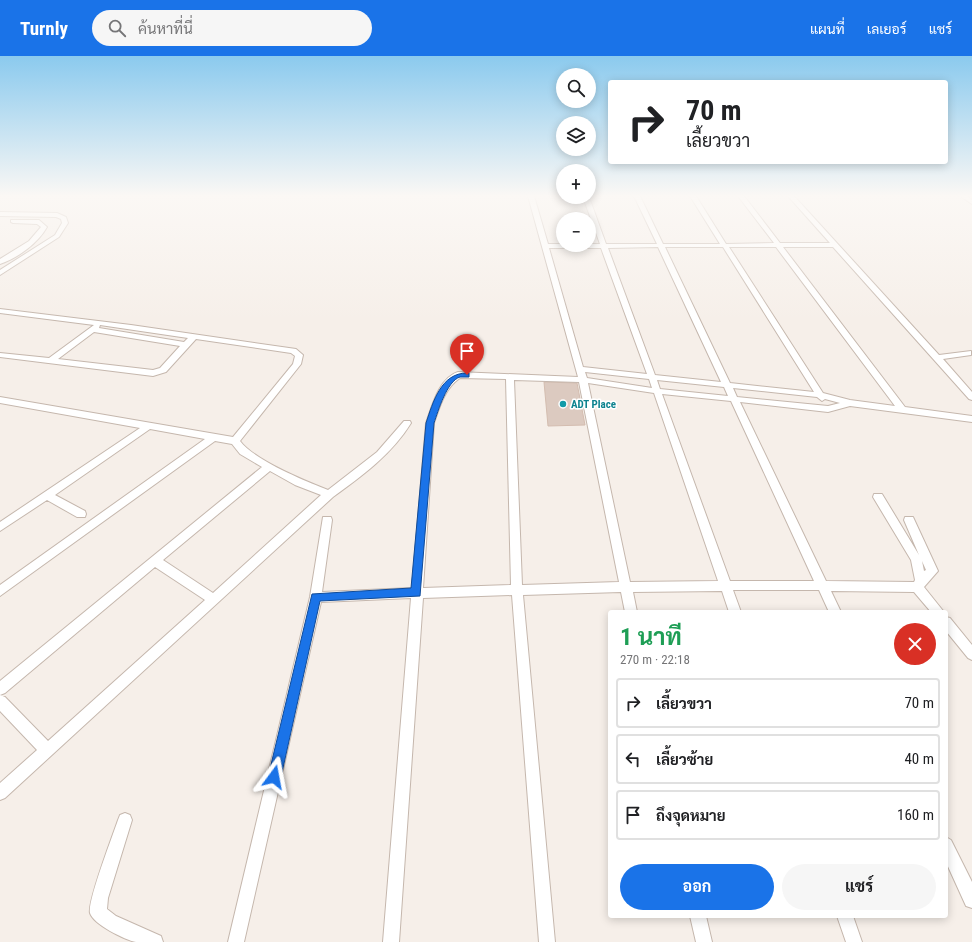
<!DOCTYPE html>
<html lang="th">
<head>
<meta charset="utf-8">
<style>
  :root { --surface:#fff; --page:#f6f6f6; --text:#202124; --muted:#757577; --line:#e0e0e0; --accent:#1a73e8 }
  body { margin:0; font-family:"Roboto Condensed",Sarabun,sans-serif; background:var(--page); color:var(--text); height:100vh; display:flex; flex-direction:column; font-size:15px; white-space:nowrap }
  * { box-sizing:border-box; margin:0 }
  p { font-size:13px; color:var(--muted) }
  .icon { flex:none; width:22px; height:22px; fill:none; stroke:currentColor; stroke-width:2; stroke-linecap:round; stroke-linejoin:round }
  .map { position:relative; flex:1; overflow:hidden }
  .side { position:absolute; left:608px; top:554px; width:340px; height:308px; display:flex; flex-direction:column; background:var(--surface); border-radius:4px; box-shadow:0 2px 10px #0003 }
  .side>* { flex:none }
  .top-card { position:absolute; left:608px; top:24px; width:340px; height:84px; border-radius:4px; box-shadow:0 2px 10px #0003; background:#fff; color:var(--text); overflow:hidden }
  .buttons { position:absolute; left:556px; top:12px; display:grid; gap:8px }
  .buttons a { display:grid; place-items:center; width:40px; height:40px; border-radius:50%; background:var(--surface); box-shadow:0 2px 10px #0003; font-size:20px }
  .pin { position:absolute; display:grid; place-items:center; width:34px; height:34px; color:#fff; margin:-41px -17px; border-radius:50% 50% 50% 0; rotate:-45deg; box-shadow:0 0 4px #0007 }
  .pin .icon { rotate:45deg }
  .me { position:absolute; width:44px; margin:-22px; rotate:13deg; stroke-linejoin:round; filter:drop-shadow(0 0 3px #0008) }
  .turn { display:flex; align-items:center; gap:14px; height:84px; padding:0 12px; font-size:18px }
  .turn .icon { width:52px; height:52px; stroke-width:2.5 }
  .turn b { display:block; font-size:28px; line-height:34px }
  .round { display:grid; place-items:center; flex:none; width:42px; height:42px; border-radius:21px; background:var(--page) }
  .overview { display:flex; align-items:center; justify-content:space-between; height:68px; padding:0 12px }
  h1 { font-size:24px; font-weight:700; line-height:30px; color:#1e9e55 }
  .primary-button { display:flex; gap:8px; margin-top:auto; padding:8px 12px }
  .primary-button a { flex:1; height:46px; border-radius:24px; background:var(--accent); color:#fff; font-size:16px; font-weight:700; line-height:46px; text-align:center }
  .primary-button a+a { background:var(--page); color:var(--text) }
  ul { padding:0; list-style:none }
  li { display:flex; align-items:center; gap:12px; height:50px; margin:0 8px 6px; padding:0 4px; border:2px solid var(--line); border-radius:4px }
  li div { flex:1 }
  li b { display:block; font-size:15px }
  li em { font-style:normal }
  header { display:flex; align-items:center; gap:24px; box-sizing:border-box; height:56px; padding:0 20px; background:var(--accent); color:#fff }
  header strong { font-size:19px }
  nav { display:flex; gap:22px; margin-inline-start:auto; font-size:14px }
  .search { width:280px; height:36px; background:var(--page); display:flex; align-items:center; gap:10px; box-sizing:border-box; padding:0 14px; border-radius:22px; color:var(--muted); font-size:15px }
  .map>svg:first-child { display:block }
  .building { fill:#dccac0; stroke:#d4bdb0 }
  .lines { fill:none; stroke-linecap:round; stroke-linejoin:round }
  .street-casing { stroke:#c5b7ad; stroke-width:2 }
  .street { fill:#fff; fill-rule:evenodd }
  .route { fill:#1a73e8; stroke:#114b97 }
  .culture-dot { fill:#0f9aa8; stroke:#fff; stroke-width:1.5 }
  .labels { text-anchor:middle; stroke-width:3; stroke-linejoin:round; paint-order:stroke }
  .culture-label { font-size:11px; font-weight:bold; fill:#0d838f; stroke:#fff; text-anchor:start }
</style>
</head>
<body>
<header>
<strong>Turnly</strong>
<div class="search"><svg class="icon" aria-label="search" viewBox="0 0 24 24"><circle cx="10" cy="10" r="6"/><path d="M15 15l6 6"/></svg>ค้นหาที่นี่</div>
<nav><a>แผนที่</a><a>เลเยอร์</a><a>แชร์</a></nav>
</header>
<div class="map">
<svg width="972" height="886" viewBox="0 0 972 886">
  <rect width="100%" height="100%" fill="#f6efe9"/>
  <path class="building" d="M544 326 577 327 585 369 548 370Z"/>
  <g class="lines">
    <g class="street-casing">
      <path id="street" d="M528 140H534L548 188H600L583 141H589L606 188H657L634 140H640L663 188H720L690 140H696L726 188 774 187 738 140H744L780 187H830L788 140H794L939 299 971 295V299L943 303 972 336V344L969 343 833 191H783L905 351 972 360V366L850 350 828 356 740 346 826 525 914 526 915 524 911 504 873 441 874 438H882L919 499 904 464 905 461H913L938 515 924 531 944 556H931L914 536 831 535 841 556H829L819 534H733L741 556H729L722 535 633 536 637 556H625L621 536 523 539 555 886H539L512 539 423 542 399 886H383L411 542 321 546 244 886H228L310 541 323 461H331L332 464 322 536 412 532 426 367C432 350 439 322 458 316L578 321ZM658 191 721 326 655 319 608 192ZM665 191H723L814 336 730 327ZM729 191H776L895 350 850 344 823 337ZM549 192H601L647 318 583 311ZM585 316 649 323 652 332 587 322ZM460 322 506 323 511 529 423 532 434 367C440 350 445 332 460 322ZM514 324 579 326 619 526 522 529ZM657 324 724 331 728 340 660 333ZM588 327 654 337 718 525 630 526ZM733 332 817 341 822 345 825 343 840 347 828 350 737 341ZM662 338 731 345 814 525H730ZM922 505 926 514 924 515Z
        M960 140H967L972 144V148Z
        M0 156 57 157 66 161 68 167 59 181 0 219V214L55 179 62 167 61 163 56 161 0 160Z
        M11 164H39L47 171C38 187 18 202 0 208V203L29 185 41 171 37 168 13 167 11 166Z
        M0 253 131 269 296 293 303 299 301 308 240 385C254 404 305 425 328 434L377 396 404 365H410L411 367C392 398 362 420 333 441L5 742 0 744V727L37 694 0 655V639L5 641 48 685 205 544 155 511 5 637 0 639V625L262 411 240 398 232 388 215 385 0 540V529L205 383 150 373 55 439 85 455 86 458 85 461H77L47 444 0 475V466L140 372 0 347V341L233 381 293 308 295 300 291 297 196 283 166 316 153 320 0 301V297L49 302 94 269 0 257ZM100 269 188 282 184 286 99 272ZM94 276 180 290 160 312 153 314 58 303ZM270 415 295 429 321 439 213 537 163 504Z
        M946 561 950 562 972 589V604L968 602 946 575Z
        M125 757 130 759 132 764 108 842 107 853 116 860 161 880 163 886C155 886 144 886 136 886 125 884 93 868 90 857 87 846 113 779 118 764L120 759Z
        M946 781 951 784 972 826V852L966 850 946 806Z
        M690 860H706L712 886H696Z
        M837 860H853L862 886H846Z"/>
    </g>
    <use href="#street" class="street"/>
  </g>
  <linearGradient id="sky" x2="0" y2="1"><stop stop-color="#8bcaee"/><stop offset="0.53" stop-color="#fbf8f5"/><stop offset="1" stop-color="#fbf8f5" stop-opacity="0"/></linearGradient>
  <rect width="972" height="264" fill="url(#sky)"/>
  <path class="route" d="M467 317H469V321C466 321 463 321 460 321 447 325 438 355 434 367L420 540 320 545 281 721 279 726 274 727 270 726 268 721 312 538 411 532 426 367C433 346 441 317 467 317Z"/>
  <circle class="culture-dot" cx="563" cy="348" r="4"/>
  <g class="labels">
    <g class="culture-label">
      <text x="571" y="352">ADT Place</text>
    </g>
  </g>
</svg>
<div class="buttons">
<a><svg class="icon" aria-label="search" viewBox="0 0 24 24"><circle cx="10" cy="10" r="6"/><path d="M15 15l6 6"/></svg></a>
<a><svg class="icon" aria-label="layers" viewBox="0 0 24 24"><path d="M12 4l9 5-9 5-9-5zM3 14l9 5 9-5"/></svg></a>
<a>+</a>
<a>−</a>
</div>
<div class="pin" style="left:467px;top:319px;background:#d93025"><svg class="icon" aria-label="arrive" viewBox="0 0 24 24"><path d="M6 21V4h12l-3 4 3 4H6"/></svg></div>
<svg class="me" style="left:274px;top:721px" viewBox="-20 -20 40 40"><path d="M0-17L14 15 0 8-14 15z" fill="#1a73e8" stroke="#fff" stroke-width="4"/></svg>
<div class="top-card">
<div class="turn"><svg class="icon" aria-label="right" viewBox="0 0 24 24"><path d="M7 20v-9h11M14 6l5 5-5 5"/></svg><div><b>70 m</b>เลี้ยวขวา</div></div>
</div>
<section class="side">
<div class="overview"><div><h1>1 นาที</h1><p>270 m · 22:18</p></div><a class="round" style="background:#d93025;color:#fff"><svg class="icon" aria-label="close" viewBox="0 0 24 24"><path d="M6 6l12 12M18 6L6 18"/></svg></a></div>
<ul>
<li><svg class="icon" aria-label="right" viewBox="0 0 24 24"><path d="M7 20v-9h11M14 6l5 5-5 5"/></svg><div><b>เลี้ยวขวา</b></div><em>70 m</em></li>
<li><svg class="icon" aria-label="left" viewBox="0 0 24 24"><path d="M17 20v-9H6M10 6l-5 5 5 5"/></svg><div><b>เลี้ยวซ้าย</b></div><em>40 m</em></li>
<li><svg class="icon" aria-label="arrive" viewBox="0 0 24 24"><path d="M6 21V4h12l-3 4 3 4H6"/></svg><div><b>ถึงจุดหมาย</b></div><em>160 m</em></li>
</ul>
<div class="primary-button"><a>ออก</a><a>แชร์</a></div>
</section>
</div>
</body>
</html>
